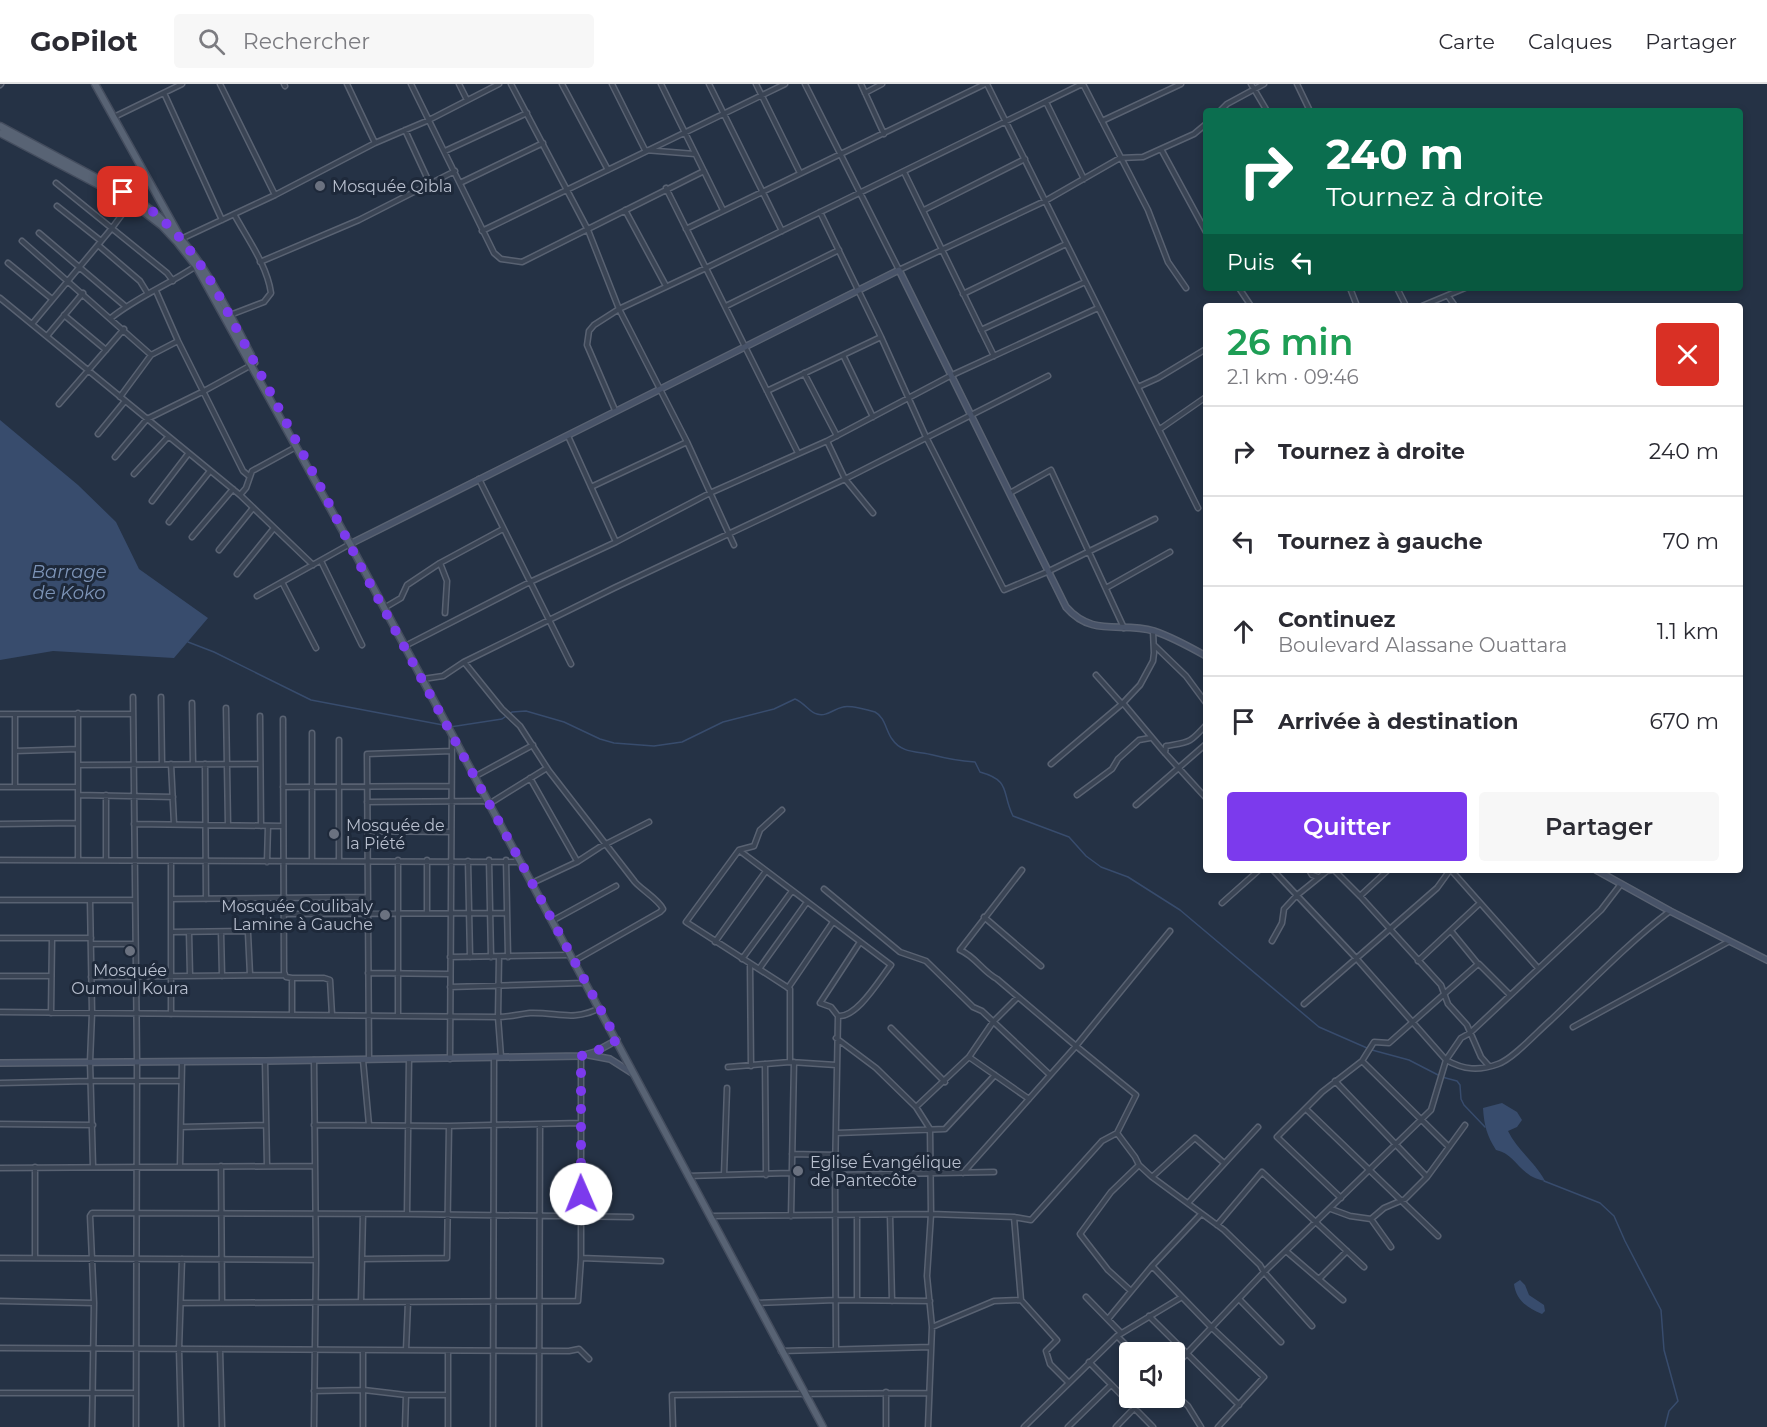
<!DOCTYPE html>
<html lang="fr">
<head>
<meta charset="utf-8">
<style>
  :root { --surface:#fff; --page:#f7f7f7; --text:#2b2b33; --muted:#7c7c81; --line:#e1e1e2; --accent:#7c3aed }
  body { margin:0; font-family:Montserrat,sans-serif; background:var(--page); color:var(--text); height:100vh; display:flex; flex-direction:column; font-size:22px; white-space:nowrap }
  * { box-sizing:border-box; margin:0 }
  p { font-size:20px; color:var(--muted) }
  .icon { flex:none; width:33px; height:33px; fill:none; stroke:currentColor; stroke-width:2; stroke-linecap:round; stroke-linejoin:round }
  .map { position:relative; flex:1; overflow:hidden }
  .side { position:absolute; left:1203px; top:219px; width:540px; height:570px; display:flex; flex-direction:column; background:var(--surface); border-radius:6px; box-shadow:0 3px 9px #0003 }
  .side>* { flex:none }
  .hud { position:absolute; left:1203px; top:24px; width:540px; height:183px; border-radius:6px; box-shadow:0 3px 9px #0003; background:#0b6e4f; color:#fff; overflow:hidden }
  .tools { position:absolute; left:1119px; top:1258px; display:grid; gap:12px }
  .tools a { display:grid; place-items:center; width:66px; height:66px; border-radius:6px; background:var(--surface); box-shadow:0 3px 9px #0003; font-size:30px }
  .pin { position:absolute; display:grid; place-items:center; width:51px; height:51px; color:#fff; margin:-26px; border-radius:12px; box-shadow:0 3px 9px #0006 }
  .me { position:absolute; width:66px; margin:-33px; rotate:359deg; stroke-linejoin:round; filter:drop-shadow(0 0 4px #0008) }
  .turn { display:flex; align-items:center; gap:21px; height:126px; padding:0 24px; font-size:27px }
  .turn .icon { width:78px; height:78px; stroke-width:2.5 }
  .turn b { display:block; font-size:42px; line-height:51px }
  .then { display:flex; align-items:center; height:57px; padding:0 24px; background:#0003; gap:12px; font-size:22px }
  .round { display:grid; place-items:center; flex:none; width:63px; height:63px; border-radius:6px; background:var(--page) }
  .headline { display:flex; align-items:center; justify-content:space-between; height:102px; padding:0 24px }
  h1 { font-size:36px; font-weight:600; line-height:45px; color:#1e9e55 }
  .cta { display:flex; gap:12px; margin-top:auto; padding:12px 24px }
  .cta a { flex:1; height:69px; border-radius:6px; background:var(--accent); color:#fff; font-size:24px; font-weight:600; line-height:69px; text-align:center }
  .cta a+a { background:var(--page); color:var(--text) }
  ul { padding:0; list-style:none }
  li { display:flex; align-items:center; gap:18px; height:90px; padding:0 24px; border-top:2px solid var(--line) }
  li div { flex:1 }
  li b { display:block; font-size:22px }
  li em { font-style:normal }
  header { display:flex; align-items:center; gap:36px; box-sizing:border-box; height:84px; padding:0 30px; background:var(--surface); border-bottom:2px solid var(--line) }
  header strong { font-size:28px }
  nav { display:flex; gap:33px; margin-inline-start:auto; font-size:21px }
  .search { width:420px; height:54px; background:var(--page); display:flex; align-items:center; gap:15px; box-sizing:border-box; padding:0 21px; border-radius:6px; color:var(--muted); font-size:22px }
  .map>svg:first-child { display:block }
  .water { fill:#384c6d }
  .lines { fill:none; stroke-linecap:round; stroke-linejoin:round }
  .stream { stroke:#384c6d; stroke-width:1.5 }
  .street-casing { stroke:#596272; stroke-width:7 }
  .secondary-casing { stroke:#596272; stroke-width:8 }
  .primary-casing { stroke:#444d5e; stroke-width:9 }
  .street { stroke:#3a4454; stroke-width:4 }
  .secondary { stroke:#485368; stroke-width:5 }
  .primary { stroke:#586374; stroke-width:6 }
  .route { stroke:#7c3aed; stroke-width:10; stroke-dasharray:0 18 }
  .worship-dot { fill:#6b7280; stroke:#1e293a; stroke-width:2 }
  .labels { text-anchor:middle; stroke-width:6; stroke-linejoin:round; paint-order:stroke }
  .poi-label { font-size:16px; fill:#b8bfce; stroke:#1e293a; text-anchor:start }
  .water-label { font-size:18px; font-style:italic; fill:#7d94b7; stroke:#1e293a }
</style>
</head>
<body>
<header>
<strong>GoPilot</strong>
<div class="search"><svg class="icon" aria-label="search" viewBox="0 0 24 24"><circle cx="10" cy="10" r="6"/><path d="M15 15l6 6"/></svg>Rechercher</div>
<nav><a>Carte</a><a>Calques</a><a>Partager</a></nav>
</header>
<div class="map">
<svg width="1767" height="1343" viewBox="0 0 1767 1343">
  <rect width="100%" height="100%" fill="#253245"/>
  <path class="water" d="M0 336 78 401 116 438 139 485 208 534 174 574 53 567 0 576Z
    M1502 1019 1517 1028 1522 1036 1517 1043 1508 1047C1517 1066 1535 1078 1545 1097 1519 1093 1517 1070 1496 1066 1487 1052 1484 1041 1483 1024Z
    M1520 1196 1525 1201 1529 1211 1544 1221 1545 1227 1542 1230C1527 1224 1516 1216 1514 1200Z"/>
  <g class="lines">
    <path class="stream" d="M188 558 214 568 311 616 443 641
      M450 643 502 635 512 628 526 627 564 638 600 655 614 659 654 662 682 658 723 638 774 625 795 615C805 619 810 629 817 630 827 633 833 625 843 623 849 621 869 626 875 628 885 633 886 647 892 655 902 670 918 667 933 671 948 675 960 677 975 678L980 688C1012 697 1001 708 1013 732L1069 753 1086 772 1101 783 1128 793 1180 826 1319 943 1367 964
      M1372 966 1409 976 1442 993 1457 997 1460 1001 1461 1015 1464 1021 1485 1043
      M1544 1097 1600 1119 1614 1132 1625 1157 1661 1226 1664 1266 1678 1317 1669 1327 1665 1343"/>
    <g class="street-casing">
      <path id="street" d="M220 0 275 111
        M284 0 285 2
        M347 0 375 59
        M411 0 494 169 501 175 522 178 704 87
        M459 0 467 16
        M511 0 588 146 619 225 687 358 734 461
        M562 0 608 86
        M612 0 645 66 695 70
        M661 0 723 126
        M709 0 782 147
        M756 0 800 89
        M805 0 899 186 1045 117 1120 74 1143 73 1194 50 1206 40
        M861 0 884 50
        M987 0 1198 424
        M1083 0 1148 126 1168 178 1186 204
        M1251 0 1267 27
        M1297 0 1310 27
        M0 1 1 0
        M164 9 222 136
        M865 9 882 0
        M1046 18 1084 95
        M1220 27 1227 20 1264 0
        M114 33 182 0
        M1102 37 1181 0
        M405 46 429 98
        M1161 65 1206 148
        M445 67 527 29
        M904 88 994 272
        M56 99 167 189 173 197
        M460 99 543 59
        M666 104 798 369
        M57 122 101 157
        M625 126 666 202
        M924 126 1025 75
        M820 128 881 253 926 353 1004 506 1047 488 1155 435
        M686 145 985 0
        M482 147 785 0
        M39 149 125 222
        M181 155 275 111 375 59 429 36 499 0
        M22 157 151 271
        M98 161 140 197 148 210
        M260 178 359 136 455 87
        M8 179 52 215
        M1239 204 1251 222
        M1350 204 1357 222
        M1397 204 1406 222
        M156 207 178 257 243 387 249 392
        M963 210 1066 160
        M1448 212 1455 222
        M0 214 240 411 313 481
        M726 222 839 166
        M1422 222 1465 204
        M64 231 106 266
        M230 231 264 218 271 209C267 181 247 154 234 130
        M111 234C137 213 168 201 196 182
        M32 240 112 144 132 117
        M981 246 1085 198
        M47 252 83 209
        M843 271 873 333
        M804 289 837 352
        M1138 303 1158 294 1206 265
        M767 307 881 253
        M120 313 151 271 178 257
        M59 320 124 245
        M615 326 587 261 589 247 594 241 619 225 706 184 1082 0
        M1160 345 1206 313
        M98 350 125 317
        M568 352 616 458
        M827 357 845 395 873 429
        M115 373 147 335 204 307 255 279
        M134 390 168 353
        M479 395 571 580
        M591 403 687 358
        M1010 409 1051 386 1124 544
        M240 411 246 404 252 387 296 363
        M152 417 188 370
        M169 438 210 387
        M192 453 233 405
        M219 466 253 424
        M321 477 362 561
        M440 479 447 497 445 529
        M237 490 274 444
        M282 498 316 564
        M1106 504 1170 468
        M257 512 350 460
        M384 524 401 514 407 501 440 479 503 445
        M1154 561 1186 592 1206 619
        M405 562 530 498 616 458 710 409 827 357 950 292 1098 224
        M464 578 502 625 520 642 549 687 635 798C642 806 659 816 663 825L660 828 574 877
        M1096 591 1122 620
        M423 595 443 592 464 578 614 504 845 395 1048 292
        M133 613 137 978 136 1343
        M161 613 162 680
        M192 619 193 680
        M1123 619 1164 668 1206 714
        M226 624 228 741
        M0 630H133
        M15 630V703
        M260 632 261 742
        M283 635 284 888 286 893 292 894V931
        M15 667 78 665
        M1165 669 1166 662C1189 658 1189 660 1206 641
        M171 680 174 740
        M205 680 206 815
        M1051 680 1123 619 1140 601 1153 577 1154 569 1153 547
        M78 681 260 680
        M474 693 533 661
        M530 694 577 777
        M0 703H78
        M283 703 451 702
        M78 711 173 713
        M1077 711 1112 685 1118 675 1139 656 1150 654
        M367 718 486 717
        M489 720 547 684
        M1136 721 1206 660
        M782 726 760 746 754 762 739 766 686 838 790 905V978
        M0 740 78 739
        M134 740 283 742
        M367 747 451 748
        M740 767 891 881C879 896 857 934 838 932
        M0 776 520 778
        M78 776V629
        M106 776V711
        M398 776V932
        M427 776V829
        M489 776 491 873
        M506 776 508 873
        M171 777V930
        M312 777V649
        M339 777V656
        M468 777 470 873
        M267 778 268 742
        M1273 786 1356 874 1446 976C1464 986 1479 987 1498 980 1513 975 1538 947 1551 936 1590 899 1627 860 1670 827
        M1309 786 1312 791 1318 793
        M1451 786 1538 884
        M532 799 577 778 600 763 649 738
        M824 805 900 868 926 877 973 923 982 927 1049 990
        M1360 812 1388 786
        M171 815 367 813
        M0 816H135
        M90 816 92 929 90 978 93 1082
        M1222 819 1259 786
        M284 830 507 829
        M984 833 1041 882
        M552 837 616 802
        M171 848 246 847 248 849 250 891
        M189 848 190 892
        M221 848 222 892
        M0 854H91
        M1272 857 1282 839 1284 825 1296 812 1327 787 1334 786 1360 812 1441 901 1448 920 1467 941 1481 973 1489 982
        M715 858 766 787
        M91 860H135
        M450 873 569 871
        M499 873 498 933 501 973
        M742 875 792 807
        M1418 877 1480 819
        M750 880 751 982
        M1479 880 1510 911
        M759 885 807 818
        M368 889 450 890
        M0 892H51
        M91 893 285 891
        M292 894H324L330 896 332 931
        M450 903 584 899
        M788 904 833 838
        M1304 920 1437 804 1450 786
        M0 928 498 933C509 933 520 930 530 929 558 928 572 938 600 924
        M51 929 52 854
        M1573 943 1728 858
        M891 944 945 998
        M836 954 876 984 916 1023 930 1045 931 1130 927 1192 932 1243 928 1343
        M969 973 1029 1015
        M369 975 367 670 452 667
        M450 975 452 654
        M314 976 316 1176 314 1343
        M363 976 369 1041
        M265 977 267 1082
        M1362 977 1449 1063
        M765 980 766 1091
        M728 983 790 978 836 981
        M1335 997 1427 1093
        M0 999 90 997H181
        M916 1023 969 973 993 938 1018 913
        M1307 1026 1438 1152
        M0 1040 93 1041
        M314 1041 449 1042 580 1039
        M181 1043 266 1041
        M837 1049 945 1045 995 991
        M1117 1049 1135 1073 1139 1081 1152 1093 1224 1146 1260 1181 1264 1188 1312 1242
        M792 1070 836 1071
        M180 1082 182 978
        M221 1082 222 1217
        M0 1084 314 1082
        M963 1089 1076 962 997 895C982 887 976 873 960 866L1022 786
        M724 1091 727 1004
        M835 1091 994 1088
        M688 1092 791 1089
        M1152 1093 1195 1054 1224 1079
        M1341 1114 1277 1053 1322 1008 1362 977 1374 958 1389 959 1478 880 1451 847
        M1189 1118 1258 1043
        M1331 1125 1350 1132 1371 1135 1391 1163
        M407 1130 409 975
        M890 1131 892 1217
        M710 1132 931 1130 1014 1133 1031 1136 1102 1057 1117 1049 1136 1011 1076 962 1170 847
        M791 1132 794 978
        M1014 1133 1021 1216
        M1371 1135 1384 1124 1405 1115 1427 1093 1465 1041
        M1217 1141 1262 1088 1364 1183
        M1286 1167 1343 1216
        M0 1174 316 1176
        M35 1174V1083
        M581 1174 661 1177
        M362 1175 447 1174 449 1042
        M1152 1182 1212 1244 1264 1293 1218 1343
        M1319 1195 1347 1167
        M1131 1207 1108 1186 1080 1150 1111 1108 1139 1081
        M1086 1213 1121 1249
        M1239 1215 1281 1258
        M857 1216V1131
        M0 1217 94 1219
        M361 1217 363 1130
        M181 1219 578 1217 581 1174V972
        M757 1219 836 1216 930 1217
        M1149 1232 1239 1321
        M1108 1235 1152 1182 1201 1130
        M932 1243 994 1217 1021 1216 1057 1256 1046 1267 1050 1280 1068 1298
        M1117 1252 1134 1269
        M0 1264 569 1267 579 1265 589 1275
        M836 1265 835 1091 838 932 831 923 820 919 860 858
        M220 1266 222 1343
        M406 1266 408 1218
        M448 1267V1343
        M781 1267 931 1263
        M1089 1278 1153 1343
        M1174 1283 1264 1188 1431 1026 1446 976 1461 954 1470 949 1601 826 1621 800
        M314 1307 364 1306 406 1311H448
        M0 1309H136
        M1174 1309 1188 1322 1201 1343
        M92 1343 94 1219 90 1132 92 1129 407 1130 631 1133
        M181 1343 179 1265 182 1175
        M363 1343V1267
        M405 1343 406 1311
        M493 1343 494 973
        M539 1343 540 1041
        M673 1343 672 1311 929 1309
        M886 1343V1308
        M1024 1343 1117 1252 1182 1213
        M1068 1343 1111 1301
        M1116 1343 1144 1314"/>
    </g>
    <g class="secondary-casing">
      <path id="secondary" d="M350 460 899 186 1066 523C1093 554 1121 537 1154 547 1172 553 1190 563 1206 572
        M1596 786 1670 827 1767 876
        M589 971 610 975 632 989
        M0 979 265 977 581 972 595 968 617 956"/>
    </g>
    <g class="primary-casing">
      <path id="primary" d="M95 0 178 149
        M0 42 134 114C191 149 221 213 251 271
        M0 49 131 118 162 142 177 158 196 182 350 460 823 1343"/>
    </g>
    <use href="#street" class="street"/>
    <use href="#secondary" class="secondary"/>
    <use href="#primary" class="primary"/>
  </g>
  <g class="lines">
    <path class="route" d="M123 108C165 130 193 166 216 206L320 402 361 483 617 956 595 968 581 972V1110"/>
  </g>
  <g class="worship-dot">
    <circle cx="320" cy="102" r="6"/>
    <circle cx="334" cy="750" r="6"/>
    <circle cx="385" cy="831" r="6"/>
    <circle cx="130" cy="867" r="6"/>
    <circle cx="798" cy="1087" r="6"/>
  </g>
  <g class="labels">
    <g class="poi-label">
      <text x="332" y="108">Mosquée Qibla</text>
      <text x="346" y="747">Mosquée de<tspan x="346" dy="18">la Piété</tspan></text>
      <text x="373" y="828" text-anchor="end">Mosquée Coulibaly<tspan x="373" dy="18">Lamine à Gauche</tspan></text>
      <text x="130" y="892" text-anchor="middle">Mosquée<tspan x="130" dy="18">Oumoul Koura</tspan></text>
      <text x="810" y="1084">Eglise Évangélique<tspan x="810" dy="18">de Pantecôte</tspan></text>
    </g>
    <g class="water-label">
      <text x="69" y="494">Barrage<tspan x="69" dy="21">de Koko</tspan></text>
    </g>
  </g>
</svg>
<div class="tools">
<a><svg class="icon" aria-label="sound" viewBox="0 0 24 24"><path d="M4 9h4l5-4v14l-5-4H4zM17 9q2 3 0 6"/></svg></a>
</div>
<div class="pin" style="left:123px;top:108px;background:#d93025"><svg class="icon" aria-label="arrive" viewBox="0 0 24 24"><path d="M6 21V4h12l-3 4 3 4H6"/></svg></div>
<svg class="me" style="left:581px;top:1110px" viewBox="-20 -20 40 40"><circle r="19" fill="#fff"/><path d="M0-13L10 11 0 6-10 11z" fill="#7c3aed"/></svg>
<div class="hud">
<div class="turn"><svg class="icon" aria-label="right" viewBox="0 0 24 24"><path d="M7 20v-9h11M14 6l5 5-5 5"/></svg><div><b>240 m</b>Tournez à droite</div></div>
<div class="then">Puis<svg class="icon" aria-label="left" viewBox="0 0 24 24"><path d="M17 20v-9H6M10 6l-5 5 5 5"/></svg></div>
</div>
<section class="side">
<div class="headline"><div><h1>26 min</h1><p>2.1 km · 09:46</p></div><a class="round" style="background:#d93025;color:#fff"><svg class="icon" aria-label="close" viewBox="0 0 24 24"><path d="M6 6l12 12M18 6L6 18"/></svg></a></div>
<ul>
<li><svg class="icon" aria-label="right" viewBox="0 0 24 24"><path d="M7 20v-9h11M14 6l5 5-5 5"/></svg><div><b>Tournez à droite</b></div><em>240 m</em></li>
<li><svg class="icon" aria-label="left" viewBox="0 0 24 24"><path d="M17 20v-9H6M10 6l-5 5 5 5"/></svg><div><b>Tournez à gauche</b></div><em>70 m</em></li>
<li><svg class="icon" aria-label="ahead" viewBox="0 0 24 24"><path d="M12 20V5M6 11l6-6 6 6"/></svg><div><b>Continuez</b><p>Boulevard Alassane Ouattara</p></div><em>1.1 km</em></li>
<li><svg class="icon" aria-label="arrive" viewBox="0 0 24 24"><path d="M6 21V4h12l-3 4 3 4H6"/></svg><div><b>Arrivée à destination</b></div><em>670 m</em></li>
</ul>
<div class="cta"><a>Quitter</a><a>Partager</a></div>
</section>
</div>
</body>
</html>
